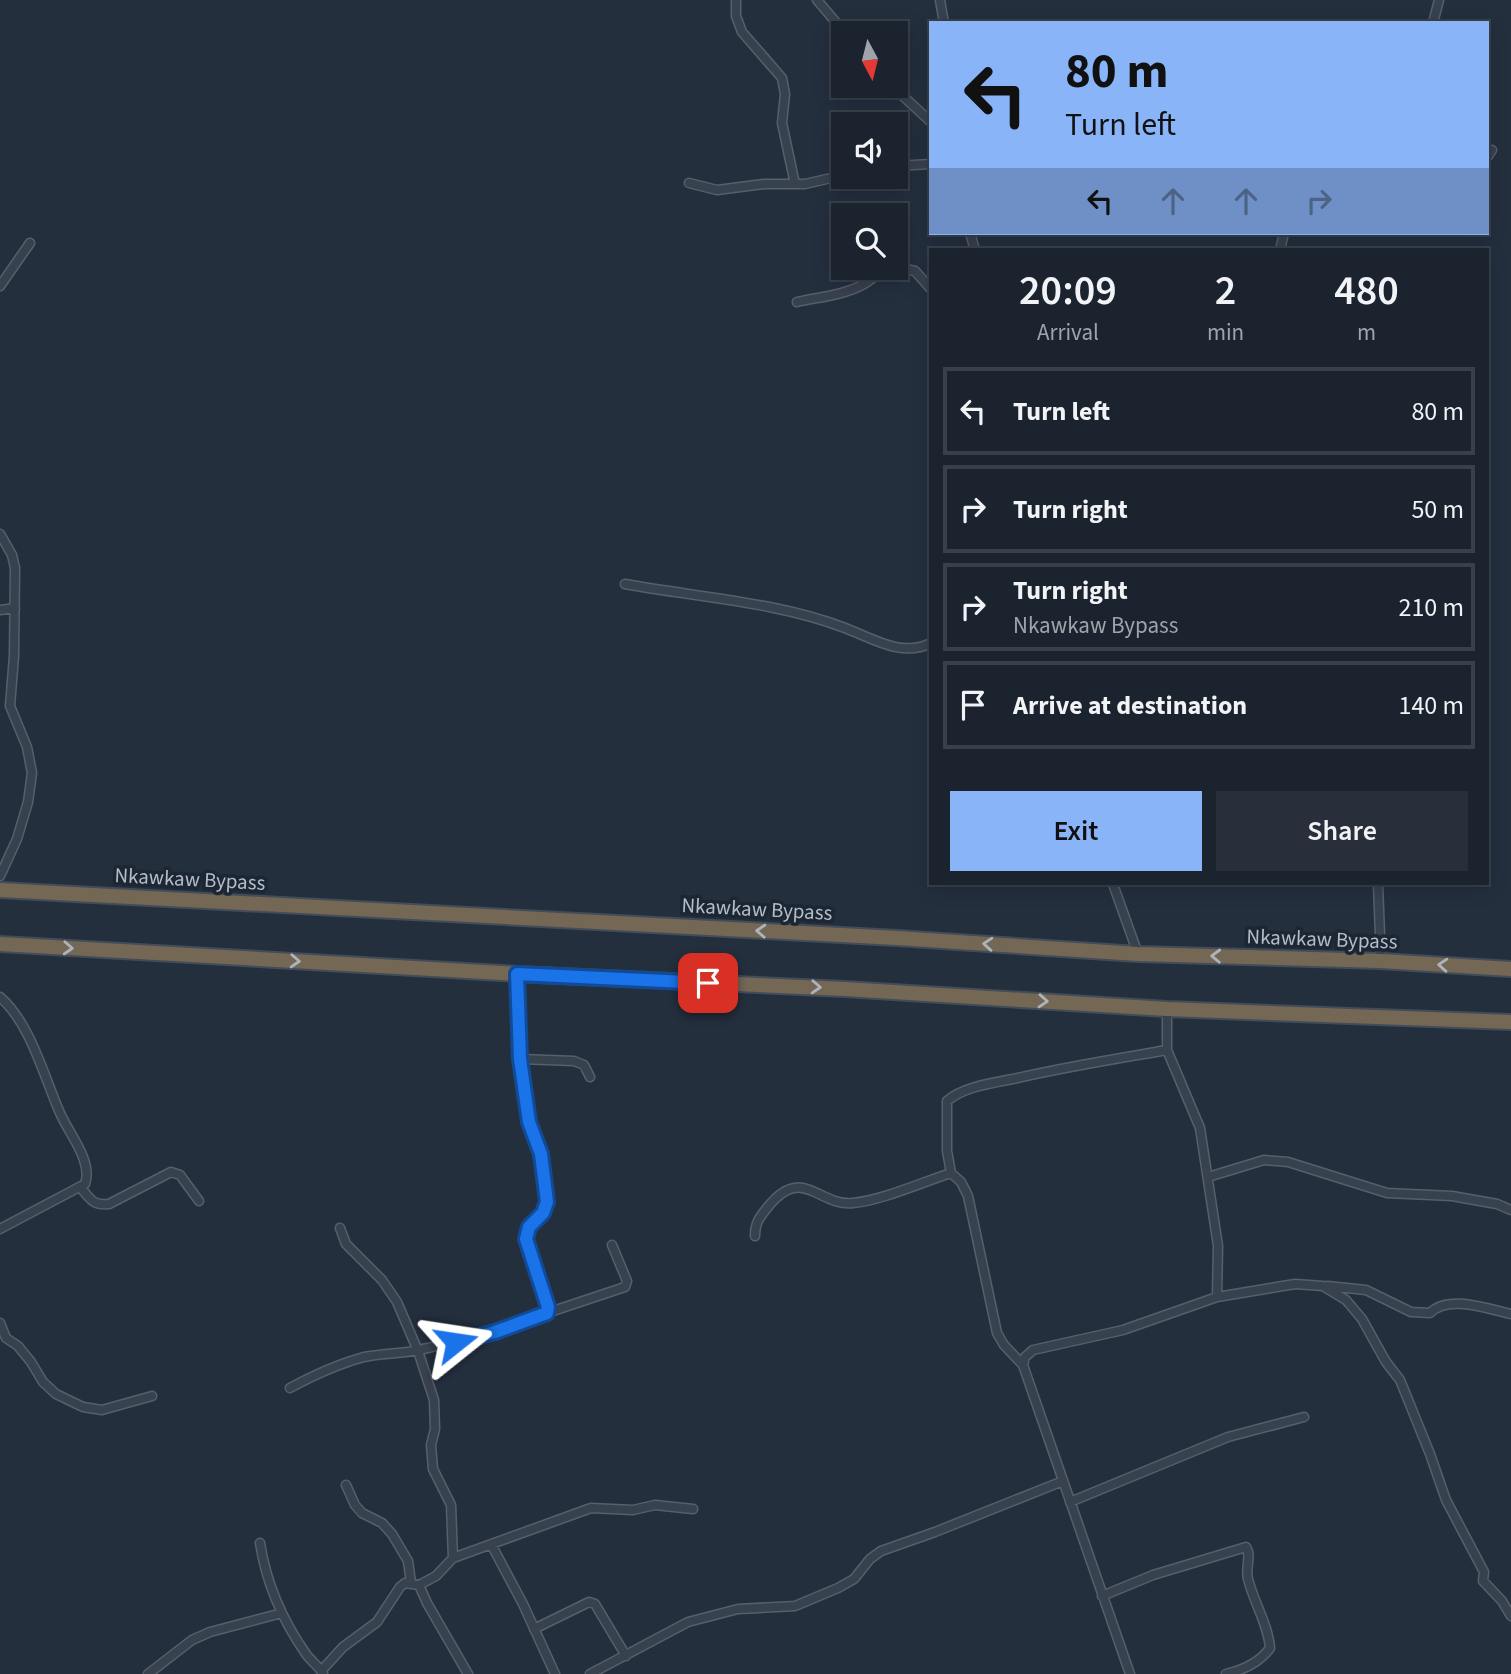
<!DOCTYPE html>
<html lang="en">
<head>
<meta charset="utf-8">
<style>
  :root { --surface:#1b232e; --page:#282f3a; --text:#f1f3f6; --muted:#a0a4aa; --line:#39404a; --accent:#8ab4f8 }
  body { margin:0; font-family:"Source Sans 3",sans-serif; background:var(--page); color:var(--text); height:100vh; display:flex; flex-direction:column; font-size:26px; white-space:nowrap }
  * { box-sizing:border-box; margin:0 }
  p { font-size:23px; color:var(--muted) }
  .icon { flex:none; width:38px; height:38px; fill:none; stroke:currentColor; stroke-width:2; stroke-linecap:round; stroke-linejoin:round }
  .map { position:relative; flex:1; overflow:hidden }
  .panel { position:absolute; left:929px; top:248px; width:560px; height:637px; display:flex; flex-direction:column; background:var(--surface); border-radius:0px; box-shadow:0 4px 18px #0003,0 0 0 2px var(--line) }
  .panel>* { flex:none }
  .guide { position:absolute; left:929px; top:21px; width:560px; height:214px; border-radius:0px; box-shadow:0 4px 18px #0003,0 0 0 2px var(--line); background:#8ab4f8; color:#111; overflow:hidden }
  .needle { width:46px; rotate:173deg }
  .buttons { position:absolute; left:831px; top:21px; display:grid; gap:14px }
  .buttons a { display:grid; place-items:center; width:77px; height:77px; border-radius:0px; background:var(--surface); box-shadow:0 4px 18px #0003,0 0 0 2px var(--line); font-size:35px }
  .pin { position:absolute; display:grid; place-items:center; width:60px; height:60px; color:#fff; margin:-30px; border-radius:14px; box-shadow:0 4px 10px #0006 }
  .me { position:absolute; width:77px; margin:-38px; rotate:75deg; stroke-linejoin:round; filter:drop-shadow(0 0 5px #0008) }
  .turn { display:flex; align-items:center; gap:24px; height:147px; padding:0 21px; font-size:32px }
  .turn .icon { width:91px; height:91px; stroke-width:2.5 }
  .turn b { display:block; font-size:49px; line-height:60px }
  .lanes { display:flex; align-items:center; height:66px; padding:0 21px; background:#0003; justify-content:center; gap:35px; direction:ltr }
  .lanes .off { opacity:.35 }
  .eta { display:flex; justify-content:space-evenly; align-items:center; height:119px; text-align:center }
  .eta b { font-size:42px; font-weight:600; line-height:49px }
  .cta { display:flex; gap:14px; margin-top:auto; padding:14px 21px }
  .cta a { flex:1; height:80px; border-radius:0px; background:var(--accent); color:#111; font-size:28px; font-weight:600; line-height:80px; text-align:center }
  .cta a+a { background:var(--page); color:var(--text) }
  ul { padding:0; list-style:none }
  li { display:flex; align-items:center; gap:21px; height:88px; margin:0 14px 10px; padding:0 7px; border:4px solid var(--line); border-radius:0px }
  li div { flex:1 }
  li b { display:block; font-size:26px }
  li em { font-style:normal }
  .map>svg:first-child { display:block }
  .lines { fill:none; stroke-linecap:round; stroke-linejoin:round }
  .street-casing { stroke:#565f6c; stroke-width:11 }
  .highway-casing { stroke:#434c59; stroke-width:18 }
  .street { stroke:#38414e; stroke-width:8 }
  .highway { stroke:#746855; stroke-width:14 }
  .oneway { stroke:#aeb4bd }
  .route-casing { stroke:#114b97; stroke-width:18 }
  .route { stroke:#1a73e8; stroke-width:12 }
  .labels { text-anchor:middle; stroke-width:7; stroke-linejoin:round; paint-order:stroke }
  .street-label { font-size:21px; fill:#b4bcc9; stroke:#1d2633 }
</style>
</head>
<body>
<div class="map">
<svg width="1511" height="1674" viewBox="0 0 1511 1674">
  <rect width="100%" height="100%" fill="#242f3e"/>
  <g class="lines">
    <g class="street-casing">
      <path id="street" d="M736 0V16L742 32 782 78 785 94 782 123 795 184
        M817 0 845 33
        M940 0 944 23
        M1433 23 1439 0
        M892 86 931 122
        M1488 156 1492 150
        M896 166 931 164
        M689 183 717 190 764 184H805L844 175
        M970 233 975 250
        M1280 250 1284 233
        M896 267 915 271 931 289
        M0 286 30 243
        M797 302C819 297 845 295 864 284 873 279 878 272 888 268
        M0 534 12 555 15 568 14 656 10 706 27 747 32 773 28 802 17 839 0 876
        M625 584C696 597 778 602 845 628 872 638 902 658 931 643
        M0 610 15 608
        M1113 884 1138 954
        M1378 884 1381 961
        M0 997C31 1024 44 1077 60 1113 69 1134 93 1161 85 1184L0 1229
        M520 1059 574 1061 584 1065 590 1077
        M1208 1177 1264 1160 1288 1162 1387 1193 1452 1196 1497 1204 1511 1210
        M80 1187C90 1198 92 1206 109 1204L171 1172 180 1175 199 1201
        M340 1228 346 1244 382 1280 397 1302 418 1351 434 1400 435 1429 431 1445 433 1469 451 1505 453 1558 436 1576 419 1585 427 1603 468 1674
        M755 1236C755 1223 759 1218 767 1208 802 1163 819 1207 853 1203 880 1201 923 1182 951 1173
        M1327 1286 1366 1290 1411 1312 1430 1313C1448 1294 1488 1309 1511 1314
        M1217 1297 1295 1284 1323 1286 1346 1300 1362 1319 1386 1362 1400 1380 1430 1454 1446 1500 1484 1572 1483 1581 1502 1601 1511 1616
        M547 1313 625 1287 627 1281 612 1245
        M0 1323 6 1338 18 1346 31 1362 43 1382 56 1394 83 1407 102 1410 152 1396
        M1023 1365 1004 1345 997 1333 968 1196 961 1182 951 1173 947 1151V1101C963 1087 992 1083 1013 1079 1064 1067 1115 1059 1167 1050
        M290 1388C314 1375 338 1364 364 1357 384 1353 404 1354 423 1349 466 1340 506 1327 547 1313 553 1288 525 1262 527 1237 528 1221 546 1216 547 1201 548 1174 536 1148 529 1123 517 1076 519 1023 517 974
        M346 1485 355 1505 362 1513 382 1523 392 1534 408 1561 411 1583
        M1070 1502 1228 1437 1304 1417
        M260 1543C266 1582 283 1621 306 1654 311 1661 319 1666 323 1674
        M491 1544 523 1604 555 1674
        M453 1558 591 1508 633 1510 655 1505 693 1509
        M1102 1596 1153 1575 1246 1547C1252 1555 1245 1569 1248 1579 1254 1603 1268 1624 1270 1648 1260 1662 1243 1670 1226 1674
        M534 1629 589 1602 595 1604 626 1656
        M322 1670 343 1647 377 1622 400 1587 405 1583 419 1585
        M148 1674 192 1640 210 1632 282 1613
        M590 1674 688 1622 738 1609 795 1606 838 1588 854 1579 870 1559 881 1551 935 1532 1063 1481
        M1130 1674 1023 1365 1025 1357 1033 1350 1123 1330 1217 1297 1218 1246 1200 1128 1167 1050V1009"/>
    </g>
    <g class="highway-casing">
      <path id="highway" d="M0 890 897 938 1138 954 1381 961 1511 969
        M0 944 517 974 845 989 1167 1009 1511 1022"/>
    </g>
    <use href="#street" class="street"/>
    <use href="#highway" class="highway"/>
  </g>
  <defs><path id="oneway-chevron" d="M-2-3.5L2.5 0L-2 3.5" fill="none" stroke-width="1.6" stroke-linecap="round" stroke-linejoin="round" transform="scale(1.75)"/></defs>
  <g class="oneway">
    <use href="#oneway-chevron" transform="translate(761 931) rotate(-177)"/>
    <use href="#oneway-chevron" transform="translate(988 944) rotate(-176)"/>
    <use href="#oneway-chevron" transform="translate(68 948) rotate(3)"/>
    <use href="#oneway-chevron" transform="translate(1216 956) rotate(-178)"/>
    <use href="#oneway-chevron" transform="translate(295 961) rotate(3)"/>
    <use href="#oneway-chevron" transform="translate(1443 965) rotate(-176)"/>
    <use href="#oneway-chevron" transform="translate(816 987) rotate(3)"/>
    <use href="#oneway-chevron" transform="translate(1043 1001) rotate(4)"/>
  </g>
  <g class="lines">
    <g class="route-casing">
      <path id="route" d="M456 1342 495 1332 547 1313 548 1307 526 1239 529 1227 543 1213 547 1202 541 1154 529 1122 520 1059 517 974 708 983"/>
    </g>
    <use href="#route" class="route"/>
  </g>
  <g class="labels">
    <g class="street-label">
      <text transform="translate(190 879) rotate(3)" y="7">Nkawkaw Bypass</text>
      <text transform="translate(757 909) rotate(3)" y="7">Nkawkaw Bypass</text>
      <text transform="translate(1322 939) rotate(2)" y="7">Nkawkaw Bypass</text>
    </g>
  </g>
</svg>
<div class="buttons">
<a><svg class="needle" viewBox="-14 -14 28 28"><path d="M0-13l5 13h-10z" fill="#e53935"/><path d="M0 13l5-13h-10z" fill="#a0a4aa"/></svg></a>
<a><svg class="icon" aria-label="sound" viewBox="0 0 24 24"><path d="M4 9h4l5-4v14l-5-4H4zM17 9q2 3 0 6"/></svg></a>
<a><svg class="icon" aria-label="search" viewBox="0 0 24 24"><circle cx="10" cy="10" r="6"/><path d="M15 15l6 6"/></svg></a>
</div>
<div class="pin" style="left:708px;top:983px;background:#d93025"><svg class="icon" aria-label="arrive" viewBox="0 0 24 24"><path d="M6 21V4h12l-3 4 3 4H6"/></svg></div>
<svg class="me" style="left:456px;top:1342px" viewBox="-20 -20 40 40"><path d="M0-17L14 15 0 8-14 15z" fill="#1a73e8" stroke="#fff" stroke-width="4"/></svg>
<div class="guide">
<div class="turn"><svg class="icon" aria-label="left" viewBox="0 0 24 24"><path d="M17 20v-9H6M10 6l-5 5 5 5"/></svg><div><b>80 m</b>Turn left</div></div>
<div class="lanes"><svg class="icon" aria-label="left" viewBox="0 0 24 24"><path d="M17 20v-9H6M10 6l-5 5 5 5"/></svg><svg class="icon off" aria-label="ahead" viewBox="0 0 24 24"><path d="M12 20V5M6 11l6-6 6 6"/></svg><svg class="icon off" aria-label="ahead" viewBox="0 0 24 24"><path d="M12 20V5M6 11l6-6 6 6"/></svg><svg class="icon off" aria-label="right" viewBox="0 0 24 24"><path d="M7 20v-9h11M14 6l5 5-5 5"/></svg></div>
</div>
<section class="panel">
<div class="eta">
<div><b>20:09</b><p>Arrival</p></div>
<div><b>2</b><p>min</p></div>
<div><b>480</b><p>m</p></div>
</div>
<ul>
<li><svg class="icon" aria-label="left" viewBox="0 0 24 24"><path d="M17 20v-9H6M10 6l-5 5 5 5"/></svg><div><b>Turn left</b></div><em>80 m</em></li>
<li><svg class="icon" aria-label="right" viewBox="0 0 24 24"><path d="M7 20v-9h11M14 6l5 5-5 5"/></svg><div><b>Turn right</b></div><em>50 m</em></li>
<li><svg class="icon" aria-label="right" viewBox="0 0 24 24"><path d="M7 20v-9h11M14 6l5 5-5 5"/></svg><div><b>Turn right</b><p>Nkawkaw Bypass</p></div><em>210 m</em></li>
<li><svg class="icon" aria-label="arrive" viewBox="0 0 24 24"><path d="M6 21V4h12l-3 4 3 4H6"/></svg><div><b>Arrive at destination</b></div><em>140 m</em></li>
</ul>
<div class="cta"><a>Exit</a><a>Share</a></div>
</section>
</div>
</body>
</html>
